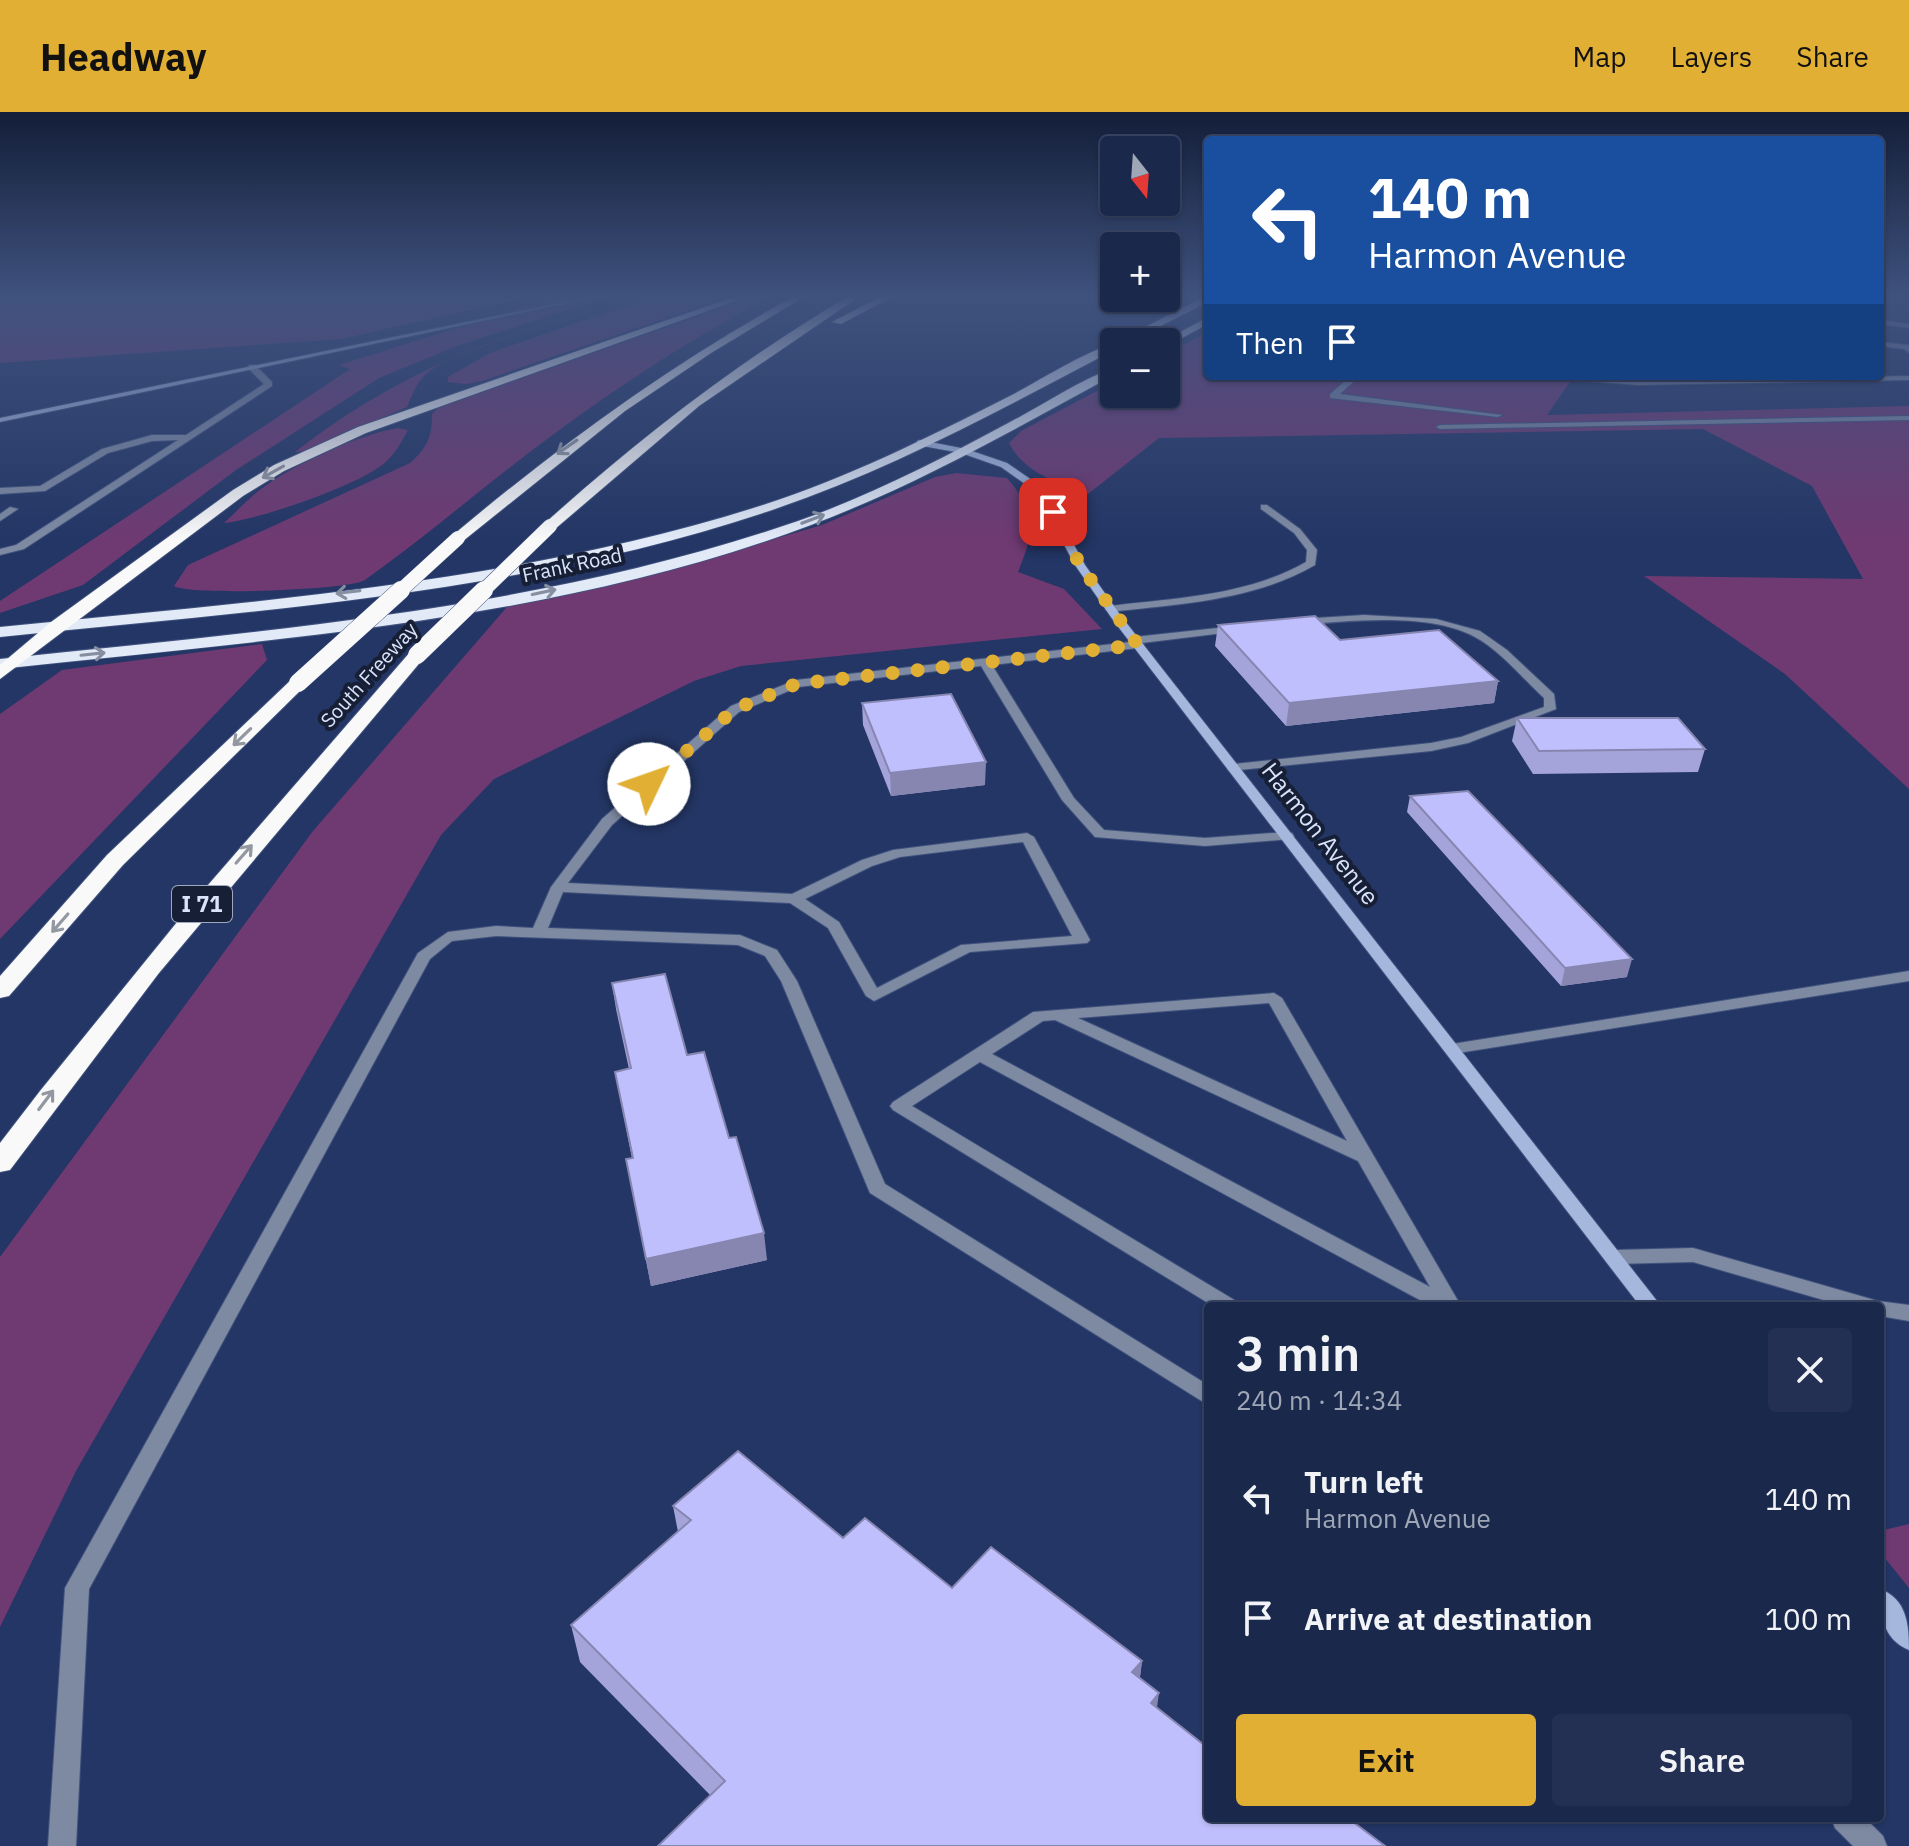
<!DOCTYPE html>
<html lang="en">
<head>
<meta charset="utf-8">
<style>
  :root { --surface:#1a284c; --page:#233053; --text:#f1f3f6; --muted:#9fa6b5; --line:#384464; --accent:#e1af34 }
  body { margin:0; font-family:"IBM Plex Sans",sans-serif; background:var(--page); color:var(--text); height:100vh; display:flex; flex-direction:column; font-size:30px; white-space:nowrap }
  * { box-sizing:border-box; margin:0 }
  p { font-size:26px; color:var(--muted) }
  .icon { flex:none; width:44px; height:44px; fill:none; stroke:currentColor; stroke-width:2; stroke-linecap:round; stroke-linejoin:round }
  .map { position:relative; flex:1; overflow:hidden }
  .sheet { position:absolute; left:1204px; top:1190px; width:680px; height:520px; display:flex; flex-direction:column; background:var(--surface); border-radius:8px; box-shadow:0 2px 6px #0004,0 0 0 2px var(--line) }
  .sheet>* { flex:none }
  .hud { position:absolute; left:1204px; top:24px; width:680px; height:244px; border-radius:8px; box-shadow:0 2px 6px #0004,0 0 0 2px var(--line); background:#1a4fa0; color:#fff; overflow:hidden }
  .needle { width:52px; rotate:163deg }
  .buttons { position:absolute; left:1100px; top:24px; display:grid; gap:16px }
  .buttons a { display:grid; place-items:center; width:80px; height:80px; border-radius:8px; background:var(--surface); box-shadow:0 2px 6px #0004,0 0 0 2px var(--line); font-size:40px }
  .pin { position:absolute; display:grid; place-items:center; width:68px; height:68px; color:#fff; margin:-34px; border-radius:16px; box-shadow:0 4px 12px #0006 }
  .me { position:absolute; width:88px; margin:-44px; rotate:48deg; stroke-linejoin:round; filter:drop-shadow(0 0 6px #0008) }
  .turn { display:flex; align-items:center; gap:28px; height:168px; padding:0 32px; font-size:36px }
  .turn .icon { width:104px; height:104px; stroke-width:2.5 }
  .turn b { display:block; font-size:56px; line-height:68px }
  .then { display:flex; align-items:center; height:76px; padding:0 32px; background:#0003; gap:16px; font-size:30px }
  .round { display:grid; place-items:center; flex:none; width:84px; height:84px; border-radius:8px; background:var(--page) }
  .head { display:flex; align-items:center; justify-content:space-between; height:136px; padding:0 32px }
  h1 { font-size:48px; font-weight:600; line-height:60px }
  .primary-button { display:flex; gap:16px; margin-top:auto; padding:16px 32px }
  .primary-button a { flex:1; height:92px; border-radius:8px; background:var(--accent); color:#111; font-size:32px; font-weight:600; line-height:92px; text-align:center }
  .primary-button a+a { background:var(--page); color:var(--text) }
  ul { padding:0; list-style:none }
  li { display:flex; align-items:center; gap:24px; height:120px; padding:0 32px }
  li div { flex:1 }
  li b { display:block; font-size:30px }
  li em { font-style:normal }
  header { display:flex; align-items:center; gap:48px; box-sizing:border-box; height:112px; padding:0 40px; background:var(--accent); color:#111 }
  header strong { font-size:38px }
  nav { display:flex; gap:44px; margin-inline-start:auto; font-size:28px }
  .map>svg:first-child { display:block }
  .green { fill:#6f3a72 }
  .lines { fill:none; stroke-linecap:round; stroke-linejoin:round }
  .service-casing { stroke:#40527d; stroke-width:2 }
  .secondary-casing { stroke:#40527d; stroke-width:2 }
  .trunk-casing { stroke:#40527d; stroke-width:2 }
  .motorway-casing { stroke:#40527d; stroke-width:2 }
  .service { fill:#7e8aa2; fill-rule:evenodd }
  .secondary { fill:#a5b7dd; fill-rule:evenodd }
  .trunk { fill:#e2eaf8; fill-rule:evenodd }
  .motorway { fill:#f9f9f9; fill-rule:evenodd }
  .motorway-bridge-far1-casing { stroke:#40527d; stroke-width:15; stroke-linecap:butt }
  .motorway-bridge-casing { stroke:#40527d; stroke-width:19; stroke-linecap:butt }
  .motorway-bridge-far1 { stroke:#f9f9f9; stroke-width:14 }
  .motorway-bridge { stroke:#f9f9f9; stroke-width:18 }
  .wall { fill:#a5a4da }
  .shaded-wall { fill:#8686b1 }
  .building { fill:#c0bffd; stroke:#8686b1; stroke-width:2 }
  .oneway { stroke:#9397a1 }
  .oneway2 { stroke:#868fa0 }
  .route { stroke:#e1af34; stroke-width:14; stroke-dasharray:0 25.2 }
  .labels { text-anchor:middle; stroke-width:8; stroke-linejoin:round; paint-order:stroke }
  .far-street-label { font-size:20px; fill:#d9e4fb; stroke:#161f35 }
  .shield { fill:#161f35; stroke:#9ea9c0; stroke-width:2 }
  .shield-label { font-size:22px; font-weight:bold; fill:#d9e4fb }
  .street-label { font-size:24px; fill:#d9e4fb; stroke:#161f35 }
</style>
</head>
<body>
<header>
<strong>Headway</strong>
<nav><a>Map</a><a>Layers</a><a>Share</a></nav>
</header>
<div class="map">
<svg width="1909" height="1734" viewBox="0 0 1909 1734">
  <rect width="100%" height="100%" fill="#233665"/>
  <path class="green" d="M0 186H524L341 227 0 251Z
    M552 186H605L459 233 379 266 236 358 83 473 0 501V489L350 257 339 253Z
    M649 186H724L482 269 467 272 448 270V265L490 241Z
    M750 186H768C694 225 625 270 558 319 492 367 431 421 365 468 351 478 189 484 174 474L188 453 410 351C427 336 432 325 432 302L439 295Z
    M597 196C559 209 450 239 425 263 416 272 412 283 407 295L306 339 295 340C396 262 477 233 597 196Z
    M1208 220V264H1574L1547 303 1909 294V677L1785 562 1644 464 1863 467 1812 374 1703 317 1159 326 1088 382C1060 373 1023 360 1009 331L1021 319 1114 270V282H1166V242Z
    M398 316 408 318C401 331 394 344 382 353 356 374 258 408 224 411 236 400 248 387 261 377 292 353 360 322 398 316Z
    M956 361 1007 366C1039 404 1035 416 1018 460L1064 477 1102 517 741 554 694 569 494 667 441 723 76 1359 0 1515V1145L313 719 513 488 733 439 822 413 935 365Z
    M262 532 267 548 0 827V602L62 558Z
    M1909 1412V1476L1880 1440V1419Z"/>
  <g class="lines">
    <g class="service-casing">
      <path id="service" d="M1880 208 1909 212V216L1880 212Z
        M1880 230 1909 233V241L1904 237 1880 234Z
        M249 253H255L272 270V274L24 437 0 443V437L16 433 178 328 152 329 108 341 45 379 0 382V376L40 374 102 337 152 323H186L264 272 249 257Z
        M1351 264H1360L1340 282 1502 303 1498 305 1330 286V282Z
        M1520 264 1638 269 1909 264V268L1638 273Z
        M1909 304V308L1440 317 1436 315 1440 313Z
        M1261 393H1267L1300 417 1317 438 1315 453C1253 489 1179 492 1110 500L1105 497 1110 494C1176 486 1247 484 1306 450L1307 438 1294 421 1261 397Z
        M10 395 18 397 0 409V402Z
        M1364 503 1436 507 1480 519 1507 538 1554 582 1556 597 1468 631 1431 639 1229 659 1227 656 1234 652 1431 631 1461 625 1544 595V586C1522 566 1501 539 1475 525 1429 500 1350 509 1299 513L1293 510 1299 507Z
        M1236 514 1242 517 1240 519 1142 531 1144 533 1138 536 992 553 1074 686 1104 718 1205 726 1287 720 1292 721 1294 724 1292 727 1205 734 1095 725 1062 688 981 554 798 575 739 600 612 713 568 771 792 782 862 748 893 738 1027 721 1034 725 1090 828 1087 831 970 840 874 889 866 884 828 816 790 791 563 780 548 816 740 823 777 838 797 869 885 1072 1208 1273V1293L870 1081 781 869 765 844 738 833 496 824 452 829 430 847 89 1477 76 1734H48L65 1476 418 841 448 820 496 814 533 816 551 775 602 707 731 594 796 568 1130 530 1128 528 1134 525ZM1023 730 1072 824 961 833 877 876 839 810 805 787 872 754 900 745Z
        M1909 859V869L1452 942 1444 937 1452 932Z
        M1274 881 1282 886 1461 1194H1431L980 950 912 994 1236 1189 1239 1194H1213L893 998 890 994 893 990 1033 900ZM1269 891 1347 1029 1078 906ZM1055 908 1358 1049 1430 1175 992 942 1043 909Z
        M1693 1136 1878 1189 1909 1193V1209L1880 1204V1194H1844L1693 1150 1614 1152 1607 1150 1604 1145 1607 1140 1614 1138Z
        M1831 1706H1865L1883 1724 1887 1734H1853L1835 1716Z"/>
    </g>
    <g class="secondary-casing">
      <path id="secondary" d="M583 186H593L0 310V306Z
        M920 328 966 337 1007 351 1042 375 1085 453 1121 504 1661 1194H1640L1113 508 1075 453 1035 379 1001 355 961 341 917 333V329Z
        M1880 1477C1907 1487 1909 1513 1909 1538 1882 1527 1880 1501 1880 1477Z"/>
    </g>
    <g class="trunk-casing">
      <path id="trunk" d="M1202 186H1208V190L1129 230H1116Z
        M1208 205V212L1169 233 1162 230Z
        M1114 231V238C1004 296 893 357 775 397 526 482 259 498 0 525V515C256 489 516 472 763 393 847 366 927 326 1006 286 1041 268 1077 244 1114 231Z
        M1114 256V263C1015 317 917 373 811 413 554 510 271 527 0 557V547C269 518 541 498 798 409 872 383 943 346 1012 309 1045 292 1079 268 1114 256Z"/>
    </g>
    <g class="motorway-casing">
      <path id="motorway" d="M731 186H744L366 321 284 359 243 384 0 567V553L51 510 233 378 274 353 358 315Z
        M791 186H802L711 241 625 299 463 429H453V423C559 334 669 253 791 186Z
        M846 186H857L699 294 555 417H545V411C639 327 737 250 846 186Z
        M878 186H890L841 212 832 210Z
        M417 538 426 543 423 547 159 861 10 1058 0 1060V1031L40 979 195 788 411 539Z
        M298 566 304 567V575L123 753 9 884 0 886V864L107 743 292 567Z"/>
    </g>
    <use href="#service" class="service"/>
    <use href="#secondary" class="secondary"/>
    <use href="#trunk" class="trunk"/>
    <use href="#motorway" class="motorway"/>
    <g class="motorway-bridge-far1-casing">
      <path id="motorway-bridge-far1" d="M399 480 458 426
        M482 480 550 414"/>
    </g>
    <g class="motorway-bridge-casing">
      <path id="motorway-bridge" d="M417 543 484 478
        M298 571 401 478"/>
    </g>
    <use href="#motorway-bridge-far1" class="motorway-bridge-far1"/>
    <use href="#motorway-bridge" class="motorway-bridge"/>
  </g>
  <path class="wall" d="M1218 513 1340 528 1498 569 1494 591 1286 614 1215 534Z
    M862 591 985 673 891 684 863 613Z
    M1517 606 1705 637 1698 660 1533 662 1512 629Z
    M1410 684 1627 865 1561 874 1407 700Z
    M612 871 687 943 729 1026 767 1148 651 1174 626 1047 632 1046 615 960 629 957 616 897Z
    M673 1394 843 1426 952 1476 1142 1549 1140 1565 710 1683 580 1550 571 1513 678 1420Z
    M1208 1422V1439L1206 1437Z"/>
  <path class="shaded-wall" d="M1498 569 1494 591 1286 614 1289 591Z
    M986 650 985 673 891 684 890 661Z
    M1632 847 1627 865 1561 874 1565 856Z
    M764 1121 767 1148 651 1174 646 1147Z
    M1142 1549 1137 1586 1132 1560Z
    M1159 1581 1154 1617 1151 1591Z"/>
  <path class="building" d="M1315 504 1340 528 1439 518 1498 569 1289 591 1218 513Z
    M951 582 986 650 890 661 862 591Z
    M1517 606H1678L1705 637 1539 639Z
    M1468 679 1632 847 1565 856 1410 684Z
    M665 862 687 943 704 940 729 1026 736 1025 764 1121 646 1147 626 1047 633 1046 615 960 631 956 612 871Z
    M738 1339 843 1426 865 1406 952 1476 991 1435 1142 1549 1132 1560 1159 1581 1151 1591 1208 1636V1706H1348L1385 1734H658L725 1669 571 1513 691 1408 673 1394Z"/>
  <defs><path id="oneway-shaft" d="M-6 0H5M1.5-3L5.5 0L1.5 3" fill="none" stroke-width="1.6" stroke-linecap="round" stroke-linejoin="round" transform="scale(2)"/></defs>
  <g class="oneway">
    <use href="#oneway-shaft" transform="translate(567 335) rotate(145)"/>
    <use href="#oneway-shaft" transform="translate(273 360) rotate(151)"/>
    <use href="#oneway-shaft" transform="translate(242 625) rotate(136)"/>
    <use href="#oneway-shaft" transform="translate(244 742) rotate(-49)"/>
    <use href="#oneway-shaft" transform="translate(60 811) rotate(131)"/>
    <use href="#oneway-shaft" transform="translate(46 988) rotate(-53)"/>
  </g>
  <g class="oneway2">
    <use href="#oneway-shaft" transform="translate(813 407) rotate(-21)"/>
    <use href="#oneway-shaft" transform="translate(348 480) rotate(173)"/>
    <use href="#oneway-shaft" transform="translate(544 480) rotate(-12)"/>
    <use href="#oneway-shaft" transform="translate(93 542) rotate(-6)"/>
  </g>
  <linearGradient id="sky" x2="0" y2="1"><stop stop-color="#131e38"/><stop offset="0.43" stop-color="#3f527e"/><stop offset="1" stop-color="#3f527e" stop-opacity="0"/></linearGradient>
  <rect width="1909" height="428" fill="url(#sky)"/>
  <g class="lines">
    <path class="route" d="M649 672 735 597 796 572 1138 533 1080 453 1053 400"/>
  </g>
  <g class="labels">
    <g class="far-street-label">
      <text transform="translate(572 453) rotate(-12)" y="7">Frank Road</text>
      <text transform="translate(369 563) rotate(-48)" y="7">South Freeway</text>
    </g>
    <rect class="shield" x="172" y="774" width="60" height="36" rx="6"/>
    <g class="shield-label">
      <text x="202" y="800">I 71</text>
    </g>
    <g class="street-label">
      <text transform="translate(1320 722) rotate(52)" y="8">Harmon Avenue</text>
    </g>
  </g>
</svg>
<div class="buttons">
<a><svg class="needle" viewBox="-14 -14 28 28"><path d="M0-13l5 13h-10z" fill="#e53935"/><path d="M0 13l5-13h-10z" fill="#9fa6b5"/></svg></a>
<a>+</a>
<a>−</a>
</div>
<div class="pin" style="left:1053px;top:400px;background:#d93025"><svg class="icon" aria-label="arrive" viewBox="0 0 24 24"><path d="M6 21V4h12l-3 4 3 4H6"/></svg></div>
<svg class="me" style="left:649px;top:672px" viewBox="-20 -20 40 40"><circle r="19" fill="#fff"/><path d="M0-13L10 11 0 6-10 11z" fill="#e1af34"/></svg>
<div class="hud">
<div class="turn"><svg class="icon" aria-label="left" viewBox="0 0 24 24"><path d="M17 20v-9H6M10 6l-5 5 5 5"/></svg><div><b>140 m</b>Harmon Avenue</div></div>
<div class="then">Then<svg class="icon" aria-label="arrive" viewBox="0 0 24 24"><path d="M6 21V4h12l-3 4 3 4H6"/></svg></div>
</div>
<section class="sheet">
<div class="head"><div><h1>3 min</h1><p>240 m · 14:34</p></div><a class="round"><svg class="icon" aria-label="close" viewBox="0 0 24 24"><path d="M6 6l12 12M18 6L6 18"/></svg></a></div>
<ul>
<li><svg class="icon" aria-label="left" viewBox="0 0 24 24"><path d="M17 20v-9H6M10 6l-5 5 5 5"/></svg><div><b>Turn left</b><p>Harmon Avenue</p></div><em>140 m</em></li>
<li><svg class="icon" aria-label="arrive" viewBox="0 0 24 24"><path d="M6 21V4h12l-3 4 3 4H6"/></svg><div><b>Arrive at destination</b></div><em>100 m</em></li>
</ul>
<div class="primary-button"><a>Exit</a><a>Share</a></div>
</section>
</div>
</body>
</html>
